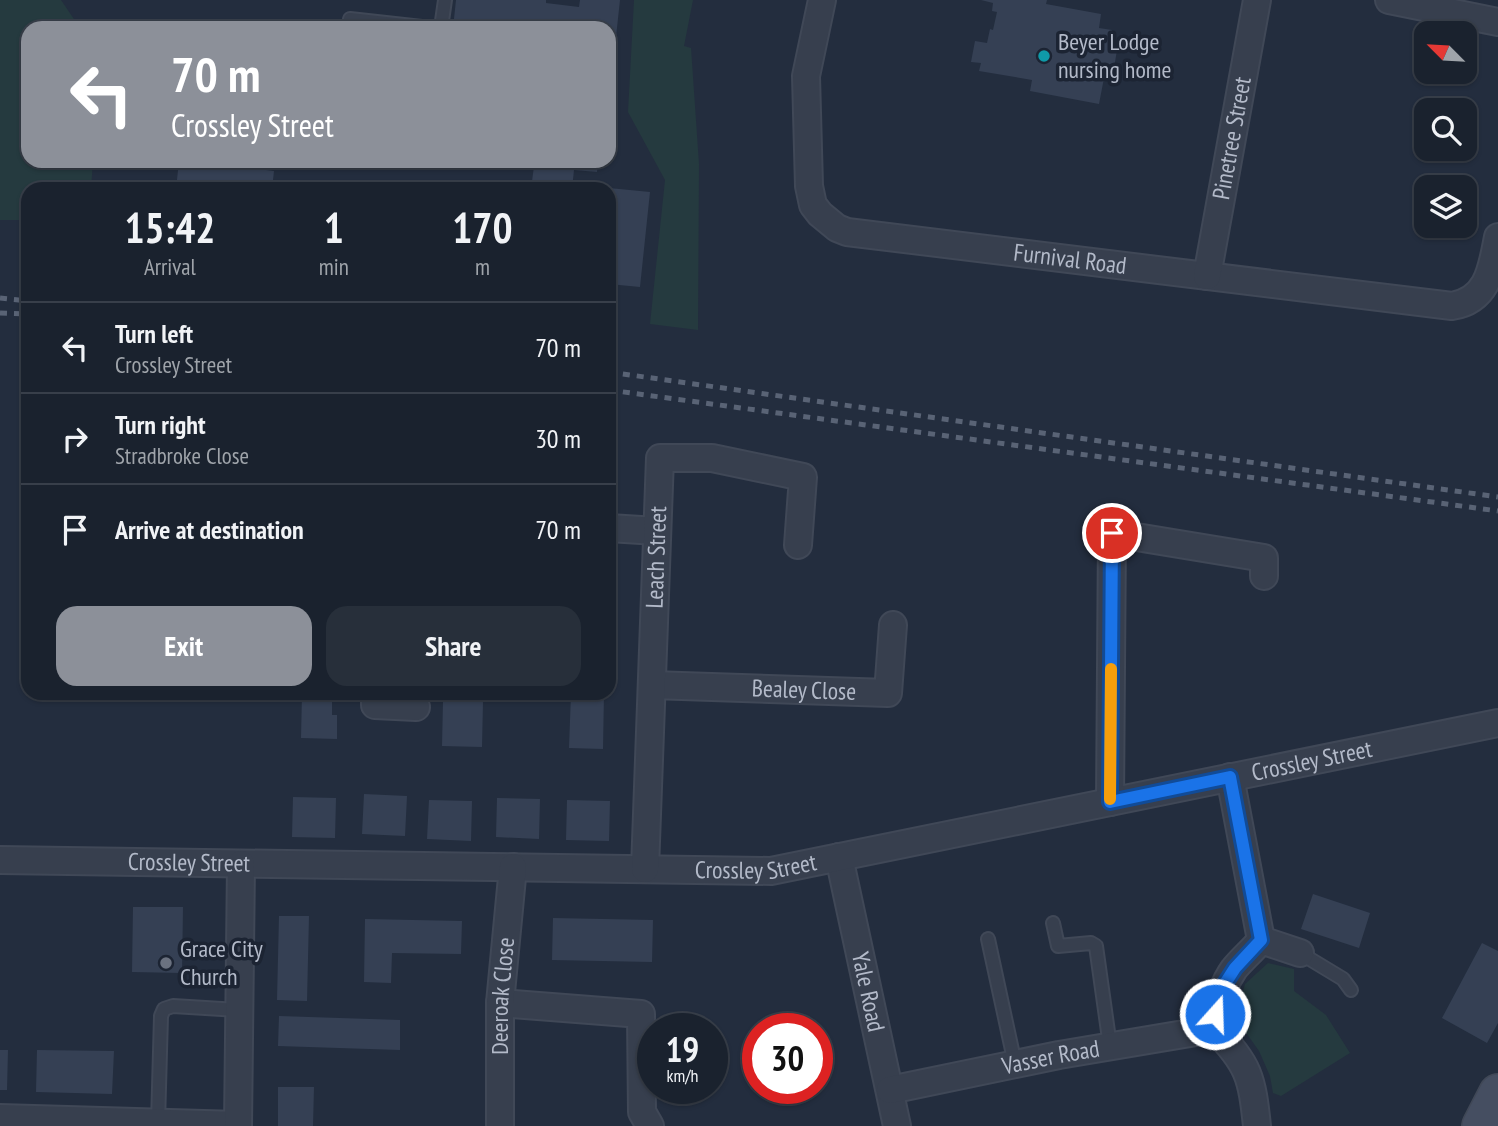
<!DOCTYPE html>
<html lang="en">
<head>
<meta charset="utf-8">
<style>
  :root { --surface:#1a222e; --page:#272f3a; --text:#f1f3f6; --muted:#9fa4aa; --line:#383f4a; --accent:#8c9099 }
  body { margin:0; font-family:"PT Sans Narrow",sans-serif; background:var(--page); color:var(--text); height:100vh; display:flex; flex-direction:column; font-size:26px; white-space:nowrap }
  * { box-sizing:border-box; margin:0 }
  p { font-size:23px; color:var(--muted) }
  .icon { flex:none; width:38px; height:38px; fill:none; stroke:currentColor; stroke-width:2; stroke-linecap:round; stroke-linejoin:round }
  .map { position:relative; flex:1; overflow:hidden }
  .details { position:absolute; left:21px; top:182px; width:595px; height:518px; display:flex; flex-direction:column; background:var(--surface); border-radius:21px; box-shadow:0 2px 5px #0004,0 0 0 2px var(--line) }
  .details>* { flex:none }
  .guide { position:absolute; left:21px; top:21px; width:595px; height:147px; border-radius:21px; box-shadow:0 2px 5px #0004,0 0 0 2px var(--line); background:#8c9099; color:#fff; overflow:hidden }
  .needle { width:46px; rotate:294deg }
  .tools { position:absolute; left:1414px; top:21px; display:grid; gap:14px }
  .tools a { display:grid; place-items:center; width:63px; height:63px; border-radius:14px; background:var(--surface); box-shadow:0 2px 5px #0004,0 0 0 2px var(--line); font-size:35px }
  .speed { position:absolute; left:637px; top:1013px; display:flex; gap:14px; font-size:35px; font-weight:700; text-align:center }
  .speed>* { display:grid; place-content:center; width:91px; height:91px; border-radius:50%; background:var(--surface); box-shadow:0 2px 5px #0004,0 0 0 2px var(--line); line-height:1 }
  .speed small { font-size:18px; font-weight:400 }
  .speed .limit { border:10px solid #d22; background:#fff; color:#111 }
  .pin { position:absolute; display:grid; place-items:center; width:60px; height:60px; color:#fff; margin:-30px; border:4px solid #fff; border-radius:50%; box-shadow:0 2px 7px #0007 }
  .me { position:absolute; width:77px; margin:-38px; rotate:20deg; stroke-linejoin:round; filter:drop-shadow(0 0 5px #0008) }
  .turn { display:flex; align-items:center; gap:24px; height:147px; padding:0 35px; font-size:32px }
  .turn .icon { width:91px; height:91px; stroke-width:2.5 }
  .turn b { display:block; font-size:49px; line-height:60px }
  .eta { display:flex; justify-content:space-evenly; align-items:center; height:119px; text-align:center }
  .eta b { font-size:42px; font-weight:700; line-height:49px }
  .action { display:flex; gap:14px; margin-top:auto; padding:14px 35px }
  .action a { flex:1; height:80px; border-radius:21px; background:var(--accent); color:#fff; font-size:28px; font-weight:700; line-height:80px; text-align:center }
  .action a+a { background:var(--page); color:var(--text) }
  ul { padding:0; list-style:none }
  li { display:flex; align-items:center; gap:21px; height:91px; padding:0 35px; border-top:2px solid var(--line) }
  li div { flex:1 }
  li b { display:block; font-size:26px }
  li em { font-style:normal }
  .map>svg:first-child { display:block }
  .green { fill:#253a3f }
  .building { fill:#354054 }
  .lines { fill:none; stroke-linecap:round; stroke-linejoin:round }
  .service-casing { stroke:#404857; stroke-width:16 }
  .minor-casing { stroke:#404857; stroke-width:30 }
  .secondary-casing { stroke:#404857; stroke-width:40 }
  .service { stroke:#373f4e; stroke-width:12 }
  .minor { stroke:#373f4e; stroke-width:26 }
  .secondary { stroke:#454e61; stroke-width:37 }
  .rail { stroke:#596375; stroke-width:5; stroke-dasharray:7 7; stroke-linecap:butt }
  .route-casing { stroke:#114b97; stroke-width:18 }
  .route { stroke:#1a73e8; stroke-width:12 }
  .slow { stroke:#f59e0b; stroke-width:12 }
  .culture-dot { fill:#0f9aa8; stroke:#1c2433; stroke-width:2.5 }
  .worship-dot { fill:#6b7280; stroke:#1c2433; stroke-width:2.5 }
  .labels { text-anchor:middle; stroke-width:7; stroke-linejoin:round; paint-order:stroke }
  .poi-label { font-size:24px; fill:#b3bac9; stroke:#1c2433; text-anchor:start }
  .street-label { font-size:24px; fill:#b3bac9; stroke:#1c2433 }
</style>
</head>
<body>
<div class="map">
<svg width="1498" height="1126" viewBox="0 0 1498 1126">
  <rect width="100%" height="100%" fill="#232d3e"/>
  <path class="green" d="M0 0H61L80 28H28V161H93L91 189H28V220H0Z
    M634 0H693L684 46 691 48 699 164 698 330 650 324 665 180 628 112Z
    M1268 963 1294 969V991L1326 1015 1350 1053 1281 1096 1273 1093 1270 1076 1259 1051 1235 1017 1245 984Z"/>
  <path class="building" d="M456 0H546V3L579 7 580 0H620L611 83 609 28H453Z
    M981 0H1047L1046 4 1101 14 1099 28 1112 30 1109 49 1117 50 1112 80 1104 78 1099 104 1030 91 1032 80 979 71 981 63 971 62 975 41 987 43 990 29 993 30 997 12 992 11 993 3Z
    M179 161H242L241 167 274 171 272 189H176Z
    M504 161H598L597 172 574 170 572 189H531L534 166 504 163Z
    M350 180 420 187V189H349Z
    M609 188 650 192 640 287 609 284Z
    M609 458H614V499H609Z
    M609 553H615L612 598H609Z
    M609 623H618L617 666H609Z
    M302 693H345V697H332V715H337V739L301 738Z
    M571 693H604L603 749 569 748Z
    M443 701 483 702 482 747 442 746Z
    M364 794 407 796 405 836 362 834Z
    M293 797 336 798 335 838 292 837Z
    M497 798 540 799 539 839 496 837Z
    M429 800 472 801 471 841 427 839Z
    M567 800 610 801 609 841 566 840Z
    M1313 894 1370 913 1359 948 1301 929Z
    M133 907H183L182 973 132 972Z
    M279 916H309L307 1001 277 1000Z
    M553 918 653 920 652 962 552 960Z
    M365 919 462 921 461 954 392 953 391 983 364 982Z
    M1482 943 1498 951V1023L1487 1043 1442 1018Z
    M279 1016 400 1020V1050L278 1046Z
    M0 1050H8L7 1090H0Z
    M37 1050 114 1051 112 1094 36 1092Z
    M278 1087H314L313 1126H278Z"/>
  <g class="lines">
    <g class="service-casing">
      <path id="service" d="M349 28 350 19 431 28
        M441 28 445 0
        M1053 923 1058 946 1091 943 1096 946 1110 1046
        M988 939 1015 1064
        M1300 953 1343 979 1351 990
        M158 1123 161 1016 164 1009 173 1006 238 1010"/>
    </g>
    <g class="minor-casing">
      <g id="minor">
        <path id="s1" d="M822 0 806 76 809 186 813 205 820 214 837 228 847 232 1452 306C1489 300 1492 267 1498 237"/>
        <path d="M1389 0 1498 22"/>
        <path id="s2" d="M1207 276 1257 0"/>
        <path d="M609 528 657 531"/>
        <path id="s3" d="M652 685 888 693 893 625"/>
        <path d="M375 693V705L416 707"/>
        <path d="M1230 777 1261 940C1253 950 1242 959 1234 969 1222 986 1216 1009 1214 1029 1249 1064 1252 1078 1257 1126"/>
        <path d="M1110 802 1112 533 1264 558V576"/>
        <path id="s4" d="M839 857 897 1126"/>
        <path id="s5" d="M0 860 771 871 1498 723"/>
        <path id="s6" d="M645 869 660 458H712L803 477 798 545"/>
        <path d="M1261 940 1300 953"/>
        <path d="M500 1003 641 1014 642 1112 650 1126"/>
        <path id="s7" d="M890 1090 1059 1055 1214 1029"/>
        <path d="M0 1118 238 1125"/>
        <path d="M238 1126 241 864"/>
        <path id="s8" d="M500 1126V1003L513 867"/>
      </g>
    </g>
    <g class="secondary-casing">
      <path id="secondary" d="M1481 1126 1498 1093"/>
    </g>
    <use href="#service" class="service"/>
    <use href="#minor" class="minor"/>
    <use href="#secondary" class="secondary"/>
    <path class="rail" d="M0 298 28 301
      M0 313 28 314
      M609 372 1498 497
      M609 390 1498 511"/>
  </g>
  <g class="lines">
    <g class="route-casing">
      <path id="route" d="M1112 533 1110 802 1230 777 1261 940 1235 968 1226 982 1215 1014"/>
    </g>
    <use href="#route" class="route"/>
    <path class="slow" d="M1110 799 1111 669"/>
  </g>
  <circle class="culture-dot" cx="1044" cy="56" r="7"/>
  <circle class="worship-dot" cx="166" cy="963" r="7"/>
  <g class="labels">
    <g class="poi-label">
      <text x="1058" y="50">Beyer Lodge<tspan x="1058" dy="28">nursing home</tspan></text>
      <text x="180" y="957">Grace City<tspan x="180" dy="28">Church</tspan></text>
    </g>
    <g class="street-label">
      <text dy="8" stroke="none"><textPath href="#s2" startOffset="140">Pinetree Street</textPath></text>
      <text dy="8" stroke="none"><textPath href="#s1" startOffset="476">Furnival Road</textPath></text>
      <text dy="8" stroke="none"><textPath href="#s6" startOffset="312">Leach Street</textPath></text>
      <text dy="8" stroke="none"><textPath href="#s3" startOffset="152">Bealey Close</textPath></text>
      <text dy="8" stroke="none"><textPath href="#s5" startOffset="1323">Crossley Street</textPath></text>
      <text dy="8" stroke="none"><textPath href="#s5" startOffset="189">Crossley Street</textPath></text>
      <text dy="8" stroke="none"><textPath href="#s5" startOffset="756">Crossley Street</textPath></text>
      <text dy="8" stroke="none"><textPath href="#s4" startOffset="138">Yale Road</textPath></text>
      <text dy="8" stroke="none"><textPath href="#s8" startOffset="130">Deeroak Close</textPath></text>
      <text dy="8" stroke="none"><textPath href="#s7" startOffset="164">Vasser Road</textPath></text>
    </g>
  </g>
</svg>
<div class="tools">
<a><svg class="needle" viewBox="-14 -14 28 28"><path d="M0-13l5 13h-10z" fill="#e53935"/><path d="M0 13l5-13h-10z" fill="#9fa4aa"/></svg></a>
<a><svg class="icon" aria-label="search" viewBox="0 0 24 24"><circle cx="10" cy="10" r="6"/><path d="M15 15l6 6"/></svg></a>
<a><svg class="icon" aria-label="layers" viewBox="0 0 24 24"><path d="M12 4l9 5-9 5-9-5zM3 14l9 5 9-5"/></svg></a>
</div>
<div class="speed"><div>19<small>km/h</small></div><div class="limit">30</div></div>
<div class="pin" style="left:1112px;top:533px;background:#d93025"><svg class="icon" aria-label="arrive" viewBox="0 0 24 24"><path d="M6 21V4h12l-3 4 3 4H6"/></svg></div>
<svg class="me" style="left:1215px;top:1014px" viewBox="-20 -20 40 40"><circle r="17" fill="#1a73e8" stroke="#fff" stroke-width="3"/><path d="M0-11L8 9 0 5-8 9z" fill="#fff"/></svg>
<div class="guide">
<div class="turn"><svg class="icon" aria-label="left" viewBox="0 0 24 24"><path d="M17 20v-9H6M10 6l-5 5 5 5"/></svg><div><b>70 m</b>Crossley Street</div></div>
</div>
<section class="details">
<div class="eta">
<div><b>15:42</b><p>Arrival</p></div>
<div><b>1</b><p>min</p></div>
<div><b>170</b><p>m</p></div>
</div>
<ul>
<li><svg class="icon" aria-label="left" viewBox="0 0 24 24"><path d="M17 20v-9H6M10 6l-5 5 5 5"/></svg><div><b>Turn left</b><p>Crossley Street</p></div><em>70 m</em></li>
<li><svg class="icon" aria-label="right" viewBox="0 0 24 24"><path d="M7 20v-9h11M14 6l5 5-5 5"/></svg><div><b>Turn right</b><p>Stradbroke Close</p></div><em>30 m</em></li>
<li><svg class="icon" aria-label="arrive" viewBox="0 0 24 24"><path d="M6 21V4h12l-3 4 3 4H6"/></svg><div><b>Arrive at destination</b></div><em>70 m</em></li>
</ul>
<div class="action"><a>Exit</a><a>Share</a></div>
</section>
</div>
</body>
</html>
